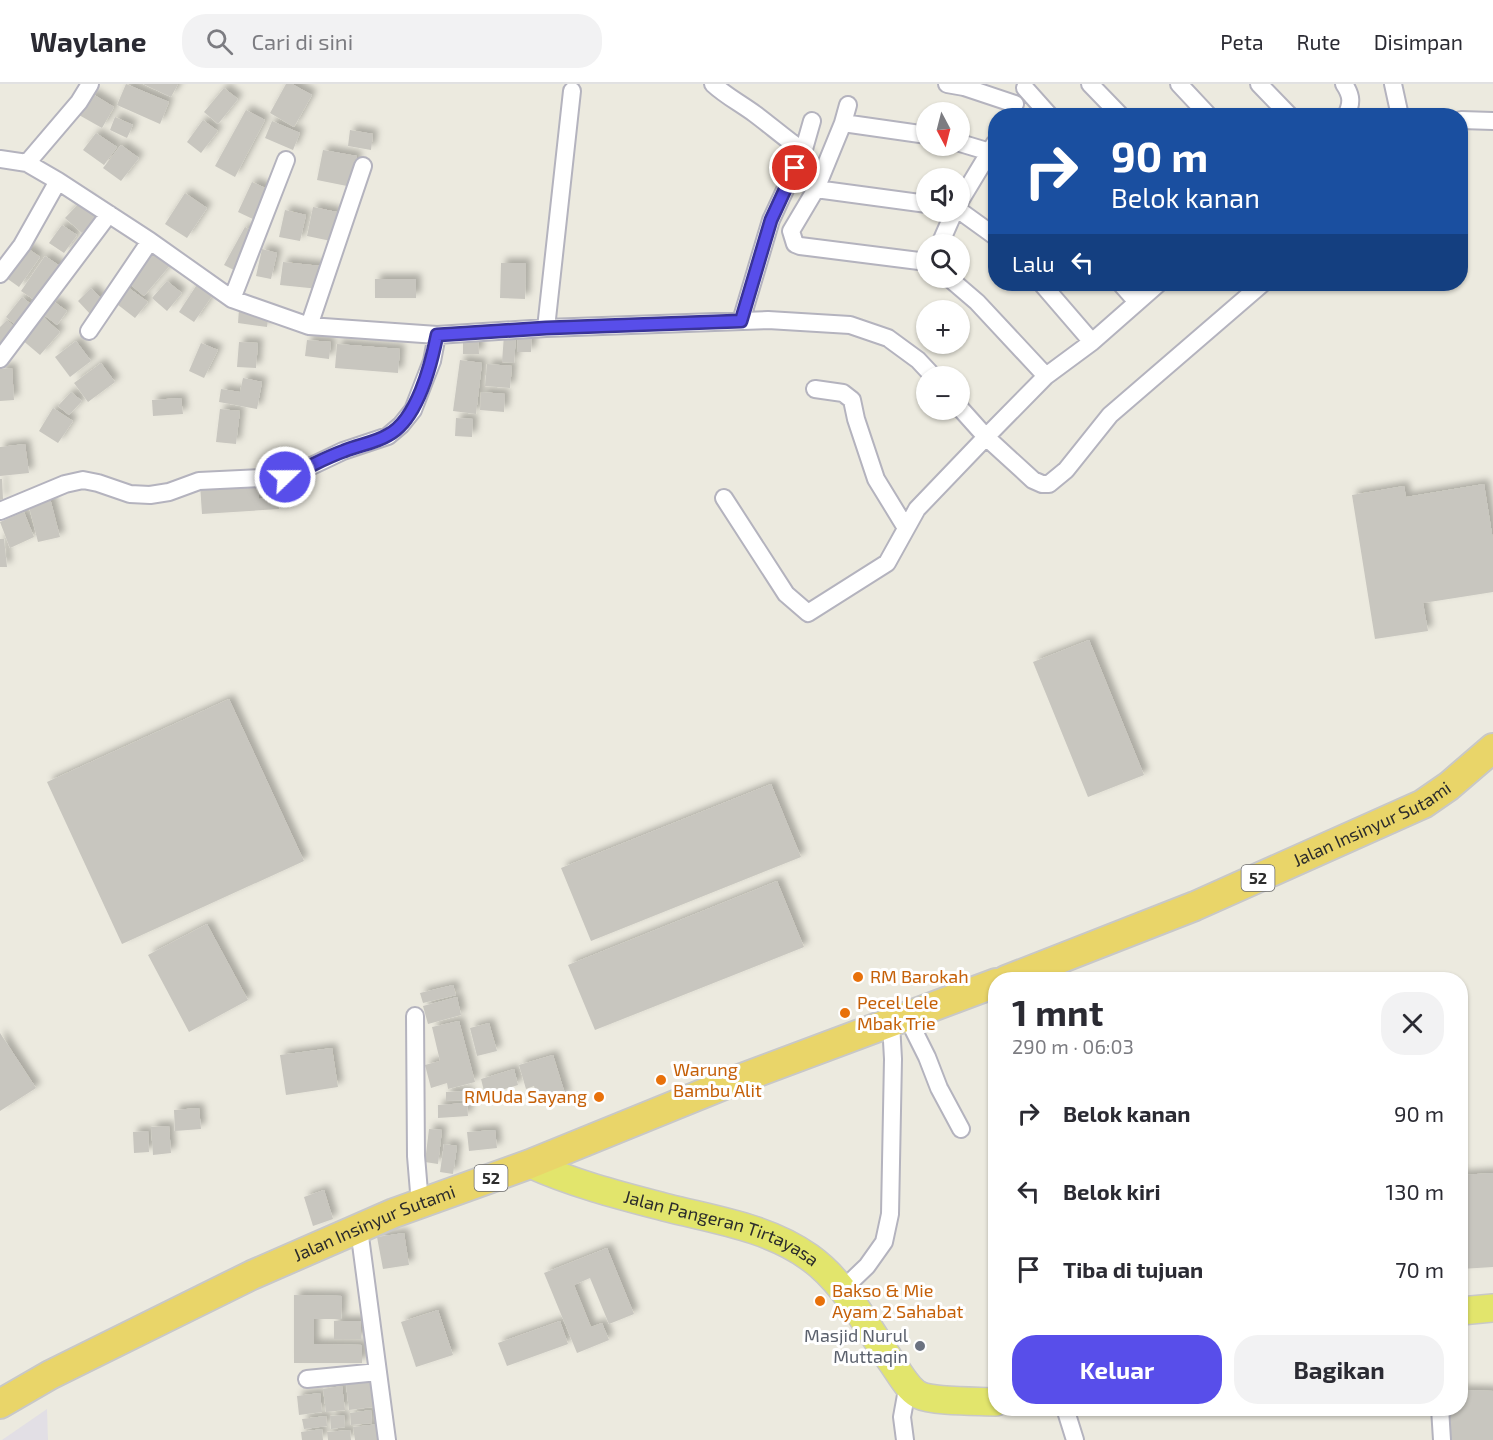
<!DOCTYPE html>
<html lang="id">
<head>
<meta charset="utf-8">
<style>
  :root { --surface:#fff; --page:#f2f2f3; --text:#2b2b33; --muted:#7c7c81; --line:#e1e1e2; --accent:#584eea }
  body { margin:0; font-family:"Exo 2",sans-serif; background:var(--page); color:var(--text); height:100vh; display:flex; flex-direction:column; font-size:22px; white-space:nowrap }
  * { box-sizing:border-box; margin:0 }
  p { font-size:20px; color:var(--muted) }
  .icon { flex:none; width:33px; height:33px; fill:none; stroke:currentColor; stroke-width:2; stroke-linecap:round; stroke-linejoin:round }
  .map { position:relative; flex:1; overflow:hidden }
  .sheet { position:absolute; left:988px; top:888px; width:480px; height:444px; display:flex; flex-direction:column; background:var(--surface); border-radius:24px; box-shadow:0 2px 4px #0004 }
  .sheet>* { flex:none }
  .guide { position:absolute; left:988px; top:24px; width:480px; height:183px; border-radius:24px; box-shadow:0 2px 4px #0004; background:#1a4fa0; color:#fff; overflow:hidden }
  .needle { width:39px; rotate:173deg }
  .controls { position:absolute; left:916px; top:18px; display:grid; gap:12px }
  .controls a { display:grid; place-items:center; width:54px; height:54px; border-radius:50%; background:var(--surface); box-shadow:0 2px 4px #0004; font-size:30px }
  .pin { position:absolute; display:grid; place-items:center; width:51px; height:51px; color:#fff; margin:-26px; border:3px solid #fff; border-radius:50%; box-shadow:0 2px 6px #0007 }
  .me { position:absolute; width:66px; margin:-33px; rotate:68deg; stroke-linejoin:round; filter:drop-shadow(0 0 4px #0008) }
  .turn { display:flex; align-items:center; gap:21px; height:126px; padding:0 24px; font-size:27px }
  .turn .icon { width:78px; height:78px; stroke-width:2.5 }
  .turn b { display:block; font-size:42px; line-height:51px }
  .then { display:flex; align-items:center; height:57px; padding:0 24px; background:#0003; gap:12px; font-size:22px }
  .round { display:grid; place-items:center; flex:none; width:63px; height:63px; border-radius:24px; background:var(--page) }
  .summary { display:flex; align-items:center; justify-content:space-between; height:102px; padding:0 24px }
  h1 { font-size:36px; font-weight:700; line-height:45px }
  .button { display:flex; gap:12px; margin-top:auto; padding:12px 24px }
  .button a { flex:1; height:69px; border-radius:24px; background:var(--accent); color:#fff; font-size:24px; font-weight:700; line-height:69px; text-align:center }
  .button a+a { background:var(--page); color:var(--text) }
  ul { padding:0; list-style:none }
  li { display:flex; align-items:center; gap:18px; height:78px; padding:0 24px }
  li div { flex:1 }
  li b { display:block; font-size:22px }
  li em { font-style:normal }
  header { display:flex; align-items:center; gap:36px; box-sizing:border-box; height:84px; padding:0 30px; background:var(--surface); border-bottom:2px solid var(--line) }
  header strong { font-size:28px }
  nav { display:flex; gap:33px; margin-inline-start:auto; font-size:21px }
  .search { width:420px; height:54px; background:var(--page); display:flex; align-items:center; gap:15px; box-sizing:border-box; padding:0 21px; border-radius:24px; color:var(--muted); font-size:22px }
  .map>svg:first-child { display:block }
  .industrial { fill:#e2dfe5 }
  .building { fill:#c8c6bf; filter:url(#shadow) }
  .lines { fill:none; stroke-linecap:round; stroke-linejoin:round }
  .minor-casing { stroke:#b4b3be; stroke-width:20 }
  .primary-casing { stroke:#c8c8c8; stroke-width:30 }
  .trunk-casing { stroke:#c8c8c8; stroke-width:32 }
  .minor { stroke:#fff; stroke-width:16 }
  .primary { stroke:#e2e56c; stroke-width:27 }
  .trunk { stroke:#e9d569; stroke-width:28 }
  .route-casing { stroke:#393398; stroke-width:15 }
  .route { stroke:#584eea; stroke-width:10 }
  .food-dot { fill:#e8710a; stroke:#fff; stroke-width:2 }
  .worship-dot { fill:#6b7280; stroke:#fff; stroke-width:2 }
  .labels { text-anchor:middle; stroke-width:6; stroke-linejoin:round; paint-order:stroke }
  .shield { fill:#fff; stroke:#6b6b6b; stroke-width:1.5 }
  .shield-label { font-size:16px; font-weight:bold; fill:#2c2c2c }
  .street-label { font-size:18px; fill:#2c2c2c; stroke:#fff }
  .food-label { font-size:18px; fill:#c56008; stroke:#fff; text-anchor:start }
  .worship-label { font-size:18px; fill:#5b616d; stroke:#fff; text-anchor:end }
</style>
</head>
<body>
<header>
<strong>Waylane</strong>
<div class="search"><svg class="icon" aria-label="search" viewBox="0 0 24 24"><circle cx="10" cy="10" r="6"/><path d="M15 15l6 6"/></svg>Cari di sini</div>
<nav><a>Peta</a><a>Rute</a><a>Disimpan</a></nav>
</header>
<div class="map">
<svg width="1493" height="1356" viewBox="0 0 1493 1356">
  <defs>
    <filter id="shadow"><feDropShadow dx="5" dy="-5" stdDeviation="3" flood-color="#0004"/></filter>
  </defs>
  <rect width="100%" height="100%" fill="#eceadf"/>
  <path class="industrial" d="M47 1325 48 1356H2Z"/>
  <path class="building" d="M126 0 169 18 160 40 117 21Z
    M143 0H178L171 13Z
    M286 0H292L312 11 294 43 270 29Z
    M224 4 238 15 218 40 204 28Z
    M91 9 114 23 102 44 79 31Z
    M246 26 265 36 235 93 215 82Z
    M115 33 133 41 127 54 110 46Z
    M203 36 218 47 201 69 187 58Z
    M272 37 300 49 293 66 265 54Z
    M350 46 373 50 371 66 348 62Z
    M96 49 117 63 104 81 83 66Z
    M121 61 139 74 121 97 103 84Z
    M323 66 357 72 352 103 317 96Z
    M252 98 270 106 255 136 238 128Z
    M185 109 207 124 187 154 165 140Z
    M84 114 100 130 82 149 65 134Z
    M313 123 337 128 331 157 307 152Z
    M285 126 306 131 300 157 279 153Z
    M62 141 77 151 64 169 49 159Z
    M245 143 257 149 236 187 224 181Z
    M26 163 40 173 19 203 5 193Z
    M154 165 171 180 144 212 126 197Z
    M262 165 277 169 271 195 256 192Z
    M45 172 63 184 39 219 21 207Z
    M283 178 321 182 319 205 280 201Z
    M501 179H526L525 215 500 214Z
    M375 195H416V214H375Z
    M167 197 182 209 167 227 152 214Z
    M198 199 214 209 194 238 179 228Z
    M125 201 148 218 135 234 113 217Z
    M91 204 106 219 92 232 78 217Z
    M22 213 36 224 19 244 6 233Z
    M53 217 67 227 57 241 43 230Z
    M239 225 269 229 267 243 238 239Z
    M42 232 60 248 40 271 21 255Z
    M7 236 18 246 0 261V243Z
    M518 250 532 251 531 268H517Z
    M463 251H478L479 270H463Z
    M504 251 516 252 514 279 502 278Z
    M307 256 331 258 329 275 305 272Z
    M76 257 91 277 70 293 55 273Z
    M239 258 258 259 256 284 237 283Z
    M201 259 218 266 204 294 189 287Z
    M337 260 400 265 398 289 335 284Z
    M460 276 482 279 476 330 453 327Z
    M101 279 115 298 88 318 74 299Z
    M487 280 512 282 510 304 485 302Z
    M12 284 14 316 0 317V285Z
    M243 294 262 298 257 325 219 318 221 305 240 308Z
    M71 308 82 317 69 331 58 322Z
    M481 308 505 310 504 328 480 326Z
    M181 314 183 330 153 332 152 316Z
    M53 324 73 337 58 359 39 347Z
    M220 325 240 327 236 360 216 358Z
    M456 334 473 335 472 353 455 352Z
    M25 360 29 389 0 392V363Z
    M0 395H2L3 415 0 416Z
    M258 396 259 415 278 413 279 425 202 430 200 400Z
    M1484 400 1493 456V508L1423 519 1428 547 1375 555 1352 411 1404 402 1406 413Z
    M50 414 60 453 38 458 28 419Z
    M24 428 34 453 10 464 0 438Z
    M0 455H4L7 483H0Z
    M1089 556 1144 691 1088 713 1033 578Z
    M229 615 304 777 122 860 47 698Z
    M771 700 801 773 591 857 561 784Z
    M777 797 804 863 595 946 568 881Z
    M207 840 248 916 189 948 148 871Z
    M453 901 456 911 423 919 420 909Z
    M457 913 461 931 428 940 423 922Z
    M459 937 475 998 448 1005 447 999 431 1004 425 981 440 977 432 943Z
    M489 939 497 967 477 972 470 944Z
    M0 949 36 1004 0 1027Z
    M332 964 338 1003 286 1011 280 971Z
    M553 971 566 1013 539 1020 534 1002 526 1005 519 981Z
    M514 985 518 1001 485 1011 481 995Z
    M469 1007V1016L446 1017V1008Z
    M467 1019 468 1032 438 1034V1021Z
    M199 1024 201 1045 175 1047 174 1026Z
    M169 1042 171 1069 153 1071 151 1043Z
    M429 1045 442 1046 438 1080 425 1078Z
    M495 1046 497 1064 469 1067 467 1048Z
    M148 1047 149 1068 134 1069 133 1048Z
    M444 1060 457 1062 453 1090 440 1088Z
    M1493 1089V1183L1461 1185V1091Z
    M324 1106 333 1135 313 1142 304 1113Z
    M404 1149 409 1181 383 1185 377 1153Z
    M607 1164 634 1230 609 1240 590 1194 574 1201 591 1243 602 1239 609 1256 577 1269 544 1189Z
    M294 1211 342 1212 341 1235H314V1260L362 1261V1279H294Z
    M438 1226 453 1271 416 1283 401 1238Z
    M334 1237H361V1255H334Z
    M560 1237 568 1260 507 1282 498 1259Z
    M377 1297 380 1322 349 1326 346 1300Z
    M342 1302 345 1326 326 1328 323 1305Z
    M1461 1306 1493 1307V1356H1450V1324H1461Z
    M320 1309 322 1328 299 1331 297 1312Z
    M371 1326 372 1339 351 1341 350 1329Z
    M344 1331 345 1343 331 1345 330 1332Z
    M326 1332 327 1342 304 1345 302 1335Z
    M379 1340 381 1356H355L353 1343Z
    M322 1345 323 1356H302L301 1348Z
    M350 1346 351 1356H328L327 1348Z"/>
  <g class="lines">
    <g class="minor-casing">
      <path id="minor" d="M713 0C726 12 740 19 755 30 771 42 786 55 803 67
        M947 0 964 3 1015 20
        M1090 0 1121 32
        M1179 0 1209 32
        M1259 0 1290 32
        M1344 0C1352 12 1352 19 1346 32
        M1393 0 1400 32
        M1025 4 1050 32
        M848 21 843 39 816 105 791 147 795 160 800 162 927 178
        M1461 36 1493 37
        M843 39 927 51
        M960 59 990 68
        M0 75 27 79 58 97 150 157 232 215 309 242 437 251 546 244 768 236 850 241 888 254 918 276 933 292
        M27 79 79 18 90 0
        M816 105 927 120
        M960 117 995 59 996 60
        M960 127 996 153
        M940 160 954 128
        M0 190 22 161 58 97
        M949 194 977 218 1046 292
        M1042 200 1092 258
        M1121 200 1136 217
        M232 215 286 76
        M741 237 771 136 804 65 812 37
        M309 242 363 82
        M546 244 572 7
        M89 247 150 157
        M0 275 109 130
        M815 305 843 309 852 316 856 335 876 395 906 444
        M960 324 986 353 1033 396 1042 400H1049L1066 386 1110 331 1262 200
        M724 414 786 510 808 529 887 479 917 425 986 353 1046 292 1092 258 1158 200
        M0 427 65 400 83 396 98 399 130 410 150 411 169 408 199 397 285 393 303 386 343 367 388 352 401 341 413 326 432 277 437 251
        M415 932 416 1072 420 1120
        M907 933 927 973 939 1004 961 1045
        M359 1145 387 1356
        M842 1206 867 1182 884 1158 890 1130 893 975 891 939
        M307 1295 378 1288
        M1065 1324 1075 1356
        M1440 1324 1442 1356
        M905 1356 902 1333 908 1300"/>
    </g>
    <g class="primary-casing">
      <g id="primary">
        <path id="s1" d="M530 1080C574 1100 622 1112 668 1124 716 1136 769 1144 809 1173 846 1199 867 1244 893 1280 900 1290 908 1305 919 1311 933 1318 979 1317 996 1318"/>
        <path d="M1461 1227 1493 1224"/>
      </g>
    </g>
    <g class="trunk-casing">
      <g id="trunk">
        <path id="s2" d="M1006 896 1195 822 1423 720 1449 702 1493 664"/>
        <path id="s3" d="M0 1320 50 1291 252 1191 394 1129 530 1080 734 997 996 899"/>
      </g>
    </g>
    <use href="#minor" class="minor"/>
    <use href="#primary" class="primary"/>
    <use href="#trunk" class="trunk"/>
  </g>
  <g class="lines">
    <g class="route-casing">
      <path id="route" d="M285 393C306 385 324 374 344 367 358 361 375 359 388 351 417 336 431 281 437 251L546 244 741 237 771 136 795 84"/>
    </g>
    <use href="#route" class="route"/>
  </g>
  <g class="food-dot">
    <circle cx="858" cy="893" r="6"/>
    <circle cx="845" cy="929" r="6"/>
    <circle cx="661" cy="996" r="6"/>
    <circle cx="599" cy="1013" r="6"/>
    <circle cx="820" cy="1217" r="6"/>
  </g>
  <circle class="worship-dot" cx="920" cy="1262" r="6"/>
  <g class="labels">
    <g class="shield">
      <rect x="1241.5" y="781" width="33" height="26" rx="4.5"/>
      <rect x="474.5" y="1081" width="33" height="26" rx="4.5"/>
    </g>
    <g class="shield-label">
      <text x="1258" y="800">52</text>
      <text x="491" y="1100">52</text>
    </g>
    <g class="street-label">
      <text dy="6" stroke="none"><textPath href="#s2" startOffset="398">Jalan Insinyur Sutami</textPath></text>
      <text dy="6" stroke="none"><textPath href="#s3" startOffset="416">Jalan Insinyur Sutami</textPath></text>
      <text dy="6" stroke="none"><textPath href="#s1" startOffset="202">Jalan Pangeran Tirtayasa</textPath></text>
    </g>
    <g class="food-label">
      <text x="870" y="899">RM Barokah</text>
      <text x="857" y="925">Pecel Lele<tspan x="857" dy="21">Mbak Trie</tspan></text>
      <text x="673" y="992">Warung<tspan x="673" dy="21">Bambu Alit</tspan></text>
      <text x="587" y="1019" text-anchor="end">RMUda Sayang</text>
      <text x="832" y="1213">Bakso &amp; Mie<tspan x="832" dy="21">Ayam 2 Sahabat</tspan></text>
    </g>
    <g class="worship-label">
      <text x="908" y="1258">Masjid Nurul<tspan x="908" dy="21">Muttaqin</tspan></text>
    </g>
  </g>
</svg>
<div class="controls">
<a><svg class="needle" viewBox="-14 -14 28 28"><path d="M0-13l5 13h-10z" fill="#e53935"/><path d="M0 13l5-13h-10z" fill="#7c7c81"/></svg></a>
<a><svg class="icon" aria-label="sound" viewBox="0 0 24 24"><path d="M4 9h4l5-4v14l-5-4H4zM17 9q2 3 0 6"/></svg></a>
<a><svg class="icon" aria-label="search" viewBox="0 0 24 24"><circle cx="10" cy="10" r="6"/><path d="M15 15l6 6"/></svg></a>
<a>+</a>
<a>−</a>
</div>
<div class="pin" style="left:795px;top:84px;background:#d93025"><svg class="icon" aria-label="arrive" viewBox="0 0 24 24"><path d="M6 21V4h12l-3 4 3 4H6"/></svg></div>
<svg class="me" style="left:285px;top:393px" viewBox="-20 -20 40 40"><circle r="17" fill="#584eea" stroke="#fff" stroke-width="3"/><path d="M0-11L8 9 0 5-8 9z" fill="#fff"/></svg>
<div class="guide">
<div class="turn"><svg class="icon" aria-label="right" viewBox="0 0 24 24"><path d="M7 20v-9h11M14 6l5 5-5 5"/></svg><div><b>90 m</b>Belok kanan</div></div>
<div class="then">Lalu<svg class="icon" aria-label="left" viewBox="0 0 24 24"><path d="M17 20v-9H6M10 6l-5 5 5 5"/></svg></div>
</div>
<section class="sheet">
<div class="summary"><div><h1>1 mnt</h1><p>290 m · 06:03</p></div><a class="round"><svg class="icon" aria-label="close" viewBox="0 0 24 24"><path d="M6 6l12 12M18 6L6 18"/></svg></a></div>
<ul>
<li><svg class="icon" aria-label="right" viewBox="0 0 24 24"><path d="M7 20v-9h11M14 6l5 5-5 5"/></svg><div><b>Belok kanan</b></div><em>90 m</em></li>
<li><svg class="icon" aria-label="left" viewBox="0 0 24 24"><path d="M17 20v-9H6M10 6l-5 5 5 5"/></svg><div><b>Belok kiri</b></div><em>130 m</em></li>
<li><svg class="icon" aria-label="arrive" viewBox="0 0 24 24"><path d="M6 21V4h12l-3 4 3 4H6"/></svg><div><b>Tiba di tujuan</b></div><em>70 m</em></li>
</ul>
<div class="button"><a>Keluar</a><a>Bagikan</a></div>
</section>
</div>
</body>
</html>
